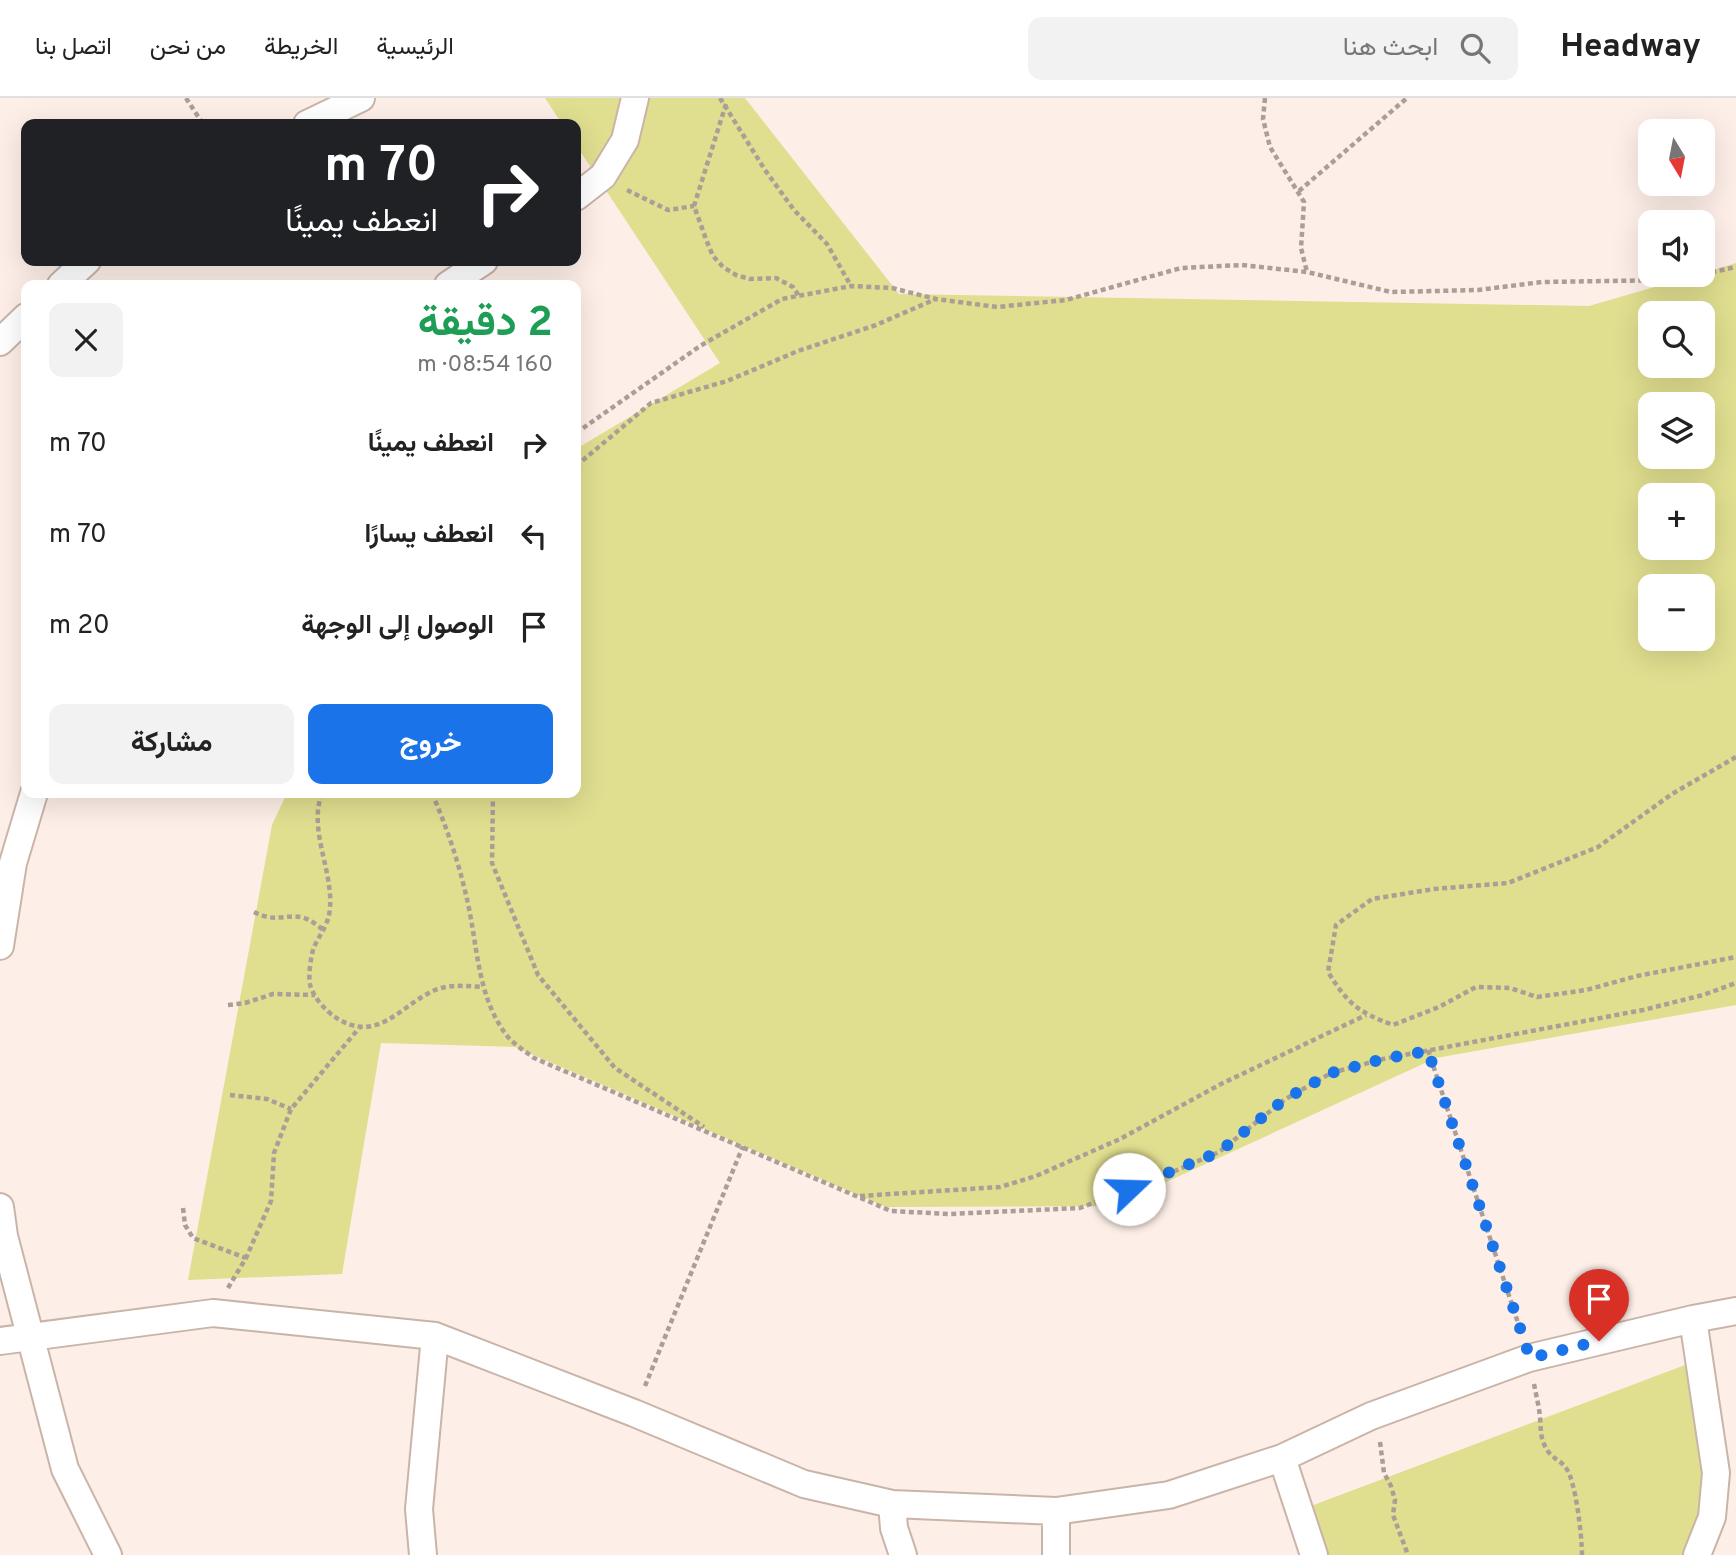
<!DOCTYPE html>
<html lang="ar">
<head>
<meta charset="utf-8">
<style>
  :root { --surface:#fff; --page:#f2f2f2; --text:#222; --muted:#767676; --line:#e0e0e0; --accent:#1a73e8 }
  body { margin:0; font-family:Overpass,Vazirmatn,sans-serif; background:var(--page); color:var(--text); direction:rtl; height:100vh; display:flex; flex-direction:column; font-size:26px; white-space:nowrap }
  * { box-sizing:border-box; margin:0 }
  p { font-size:23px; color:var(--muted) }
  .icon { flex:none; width:38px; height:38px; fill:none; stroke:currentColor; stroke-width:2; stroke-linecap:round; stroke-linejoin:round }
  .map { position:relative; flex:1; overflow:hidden; direction:ltr }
  .sheet { position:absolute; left:21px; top:182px; width:560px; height:518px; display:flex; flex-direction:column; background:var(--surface); border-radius:14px; box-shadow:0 7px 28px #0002; direction:rtl }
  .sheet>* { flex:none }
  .hud { position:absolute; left:21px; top:21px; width:560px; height:147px; border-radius:14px; box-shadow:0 7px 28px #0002; direction:rtl; background:#202124; color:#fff; overflow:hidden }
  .needle { width:46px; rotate:170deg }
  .fabs { position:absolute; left:1638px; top:21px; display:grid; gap:14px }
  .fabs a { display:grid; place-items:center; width:77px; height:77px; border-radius:14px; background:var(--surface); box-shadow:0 7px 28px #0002; font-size:35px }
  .pin { position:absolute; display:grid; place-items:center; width:60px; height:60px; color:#fff; margin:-72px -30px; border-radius:50% 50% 50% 0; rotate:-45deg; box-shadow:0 0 7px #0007 }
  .pin .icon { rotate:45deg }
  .me { position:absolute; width:77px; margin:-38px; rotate:69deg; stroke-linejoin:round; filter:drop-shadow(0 0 5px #0008) }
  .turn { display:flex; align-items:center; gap:24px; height:147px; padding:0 28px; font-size:32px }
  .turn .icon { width:91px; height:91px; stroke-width:2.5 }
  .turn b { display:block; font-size:49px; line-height:60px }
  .round { display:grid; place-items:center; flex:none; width:74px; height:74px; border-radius:14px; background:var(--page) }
  .summary { display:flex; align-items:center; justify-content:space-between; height:119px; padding:0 28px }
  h1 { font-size:42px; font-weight:700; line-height:52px; color:#1e9e55 }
  .button { display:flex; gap:14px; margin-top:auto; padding:14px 28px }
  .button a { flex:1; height:80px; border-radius:14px; background:var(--accent); color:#fff; font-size:28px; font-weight:700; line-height:80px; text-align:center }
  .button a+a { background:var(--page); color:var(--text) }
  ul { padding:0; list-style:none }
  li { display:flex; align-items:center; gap:21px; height:91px; padding:0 28px }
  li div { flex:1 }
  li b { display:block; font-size:26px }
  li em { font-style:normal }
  header { display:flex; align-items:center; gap:42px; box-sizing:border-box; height:98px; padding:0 35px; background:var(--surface); border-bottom:2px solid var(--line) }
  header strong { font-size:33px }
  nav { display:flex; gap:38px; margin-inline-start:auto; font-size:24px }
  .search { width:490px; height:63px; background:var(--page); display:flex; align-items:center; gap:18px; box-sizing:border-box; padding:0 24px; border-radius:14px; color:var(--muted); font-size:26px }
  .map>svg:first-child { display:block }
  .green { fill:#e0de8f; fill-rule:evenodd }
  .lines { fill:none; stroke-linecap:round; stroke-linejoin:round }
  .street-casing { stroke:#cab4a8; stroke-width:30 }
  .path { stroke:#aa9e97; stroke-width:4.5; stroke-dasharray:5 3.5; stroke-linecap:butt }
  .street { stroke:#fff; stroke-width:26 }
  .route { stroke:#1a73e8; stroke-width:12; stroke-dasharray:0 21.6 }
</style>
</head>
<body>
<header>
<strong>Headway</strong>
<div class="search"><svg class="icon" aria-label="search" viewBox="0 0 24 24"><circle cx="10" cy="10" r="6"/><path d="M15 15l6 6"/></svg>ابحث هنا</div>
<nav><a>الرئيسية</a><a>الخريطة</a><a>من نحن</a><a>اتصل بنا</a></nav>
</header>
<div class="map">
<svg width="1736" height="1457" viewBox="0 0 1736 1457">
  <rect width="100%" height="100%" fill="#fdefe7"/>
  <path class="green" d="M545 0H745L899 196 1589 208 1696 177H1703V175L1736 165V907L1436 960 1114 1108 886 1109 515 949 381 945 342 1176 188 1182 272 727 287 695H576V351L720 265 576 47V26H562ZM1650 215H1703V268H1650ZM1650 306H1703V359H1650ZM1650 397H1703V450H1650ZM1650 488H1703V541H1650Z
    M1693 1264 1717 1402 1693 1457H1329L1311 1408Z"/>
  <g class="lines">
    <g class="street-casing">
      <path id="street" d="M307 26 361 0
        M576 99 603 78 625 42 635 0
        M61 187 87 163
        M448 187 484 163
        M0 244 26 219
        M0 848 13 765 34 695
        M0 1109 4 1138 65 1371 108 1457
        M1693 1221 1716 1375 1712 1419 1697 1457
        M0 1243 213 1215 435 1238 634 1315 804 1386 892 1406 1056 1413 1169 1397 1282 1360 1371 1318 1529 1260 1693 1221 1736 1213
        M1282 1360 1314 1457
        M892 1406 894 1430 903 1457
        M423 1457 419 1411 435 1238
        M1056 1457V1413"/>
    </g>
    <path class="path" d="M186 0 203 26
      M720 0 765 72 794 112 827 146 851 188
      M1265 0 1263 21 1270 49 1304 104 1301 150 1307 174
      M726 6 694 108 707 144 713 158 723 169 736 177 750 181 776 180 793 189 799 198
      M627 92 668 112 694 108
      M1299 93 1407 0
      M1703 176 1736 169
      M576 335 700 248 782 201 851 188 892 190 936 201 997 209 1066 202 1181 170 1242 167 1307 174 1391 194 1478 192 1542 184 1675 182 1698 177
      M576 368 651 305 727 283 798 253 876 227 936 201
      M1736 659 1672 696 1598 749 1508 785 1434 791 1372 801 1336 827 1328 874C1348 906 1358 914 1393 927L1439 909 1476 889 1510 890 1537 899 1586 892 1637 878 1736 859
      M322 695C308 732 333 772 330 810 329 826 320 836 314 849 311 857 308 878 310 886 312 898 326 913 335 919 378 947 399 908 435 892 450 886 466 888 482 889
      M432 695C446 728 458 762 466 797 478 845 476 899 508 939 515 947 525 953 534 960L891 1113 949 1116 1080 1110 1154 1082 1219 1054 1284 1002 1331 975 1383 961 1643 912 1703 897 1736 885
      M493 695 492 765 538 877 615 970 704 1029
      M254 814C284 830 293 804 324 833
      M228 907 245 905 273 896 315 897
      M1428 952 1521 1234
      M230 997 267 1001 291 1011
      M860 1098 1000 1089 1036 1078 1120 1041 1221 986 1366 917
      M183 1110 185 1127 193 1140 246 1160
      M228 1190 246 1160 271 1103 274 1055 291 1011 360 929
      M1534 1286C1536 1297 1539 1308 1540 1319 1541 1329 1540 1337 1544 1346 1550 1361 1560 1361 1566 1370 1576 1383 1582 1440 1582 1457
      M645 1288 743 1048
      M1380 1344 1384 1375 1391 1388 1395 1402 1393 1417 1408 1457"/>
    <use href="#street" class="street"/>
  </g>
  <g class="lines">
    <path class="route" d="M1129 1091 1219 1054 1284 1002 1331 975 1383 961 1428 953 1530 1260 1599 1243"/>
  </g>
</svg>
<div class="fabs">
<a><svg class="needle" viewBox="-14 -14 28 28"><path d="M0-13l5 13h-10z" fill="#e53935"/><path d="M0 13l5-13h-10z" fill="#767676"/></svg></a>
<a><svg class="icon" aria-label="sound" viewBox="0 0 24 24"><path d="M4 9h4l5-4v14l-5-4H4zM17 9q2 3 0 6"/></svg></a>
<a><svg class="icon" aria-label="search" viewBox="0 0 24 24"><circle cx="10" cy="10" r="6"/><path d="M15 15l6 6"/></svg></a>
<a><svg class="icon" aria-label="layers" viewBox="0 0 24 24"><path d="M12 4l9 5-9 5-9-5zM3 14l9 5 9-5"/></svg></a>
<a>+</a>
<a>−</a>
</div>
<div class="pin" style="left:1599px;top:1243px;background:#d93025"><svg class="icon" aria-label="arrive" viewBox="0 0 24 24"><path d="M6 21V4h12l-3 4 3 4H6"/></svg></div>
<svg class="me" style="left:1129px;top:1091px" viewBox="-20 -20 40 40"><circle r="19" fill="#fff"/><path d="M0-13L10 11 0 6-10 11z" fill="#1a73e8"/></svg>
<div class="hud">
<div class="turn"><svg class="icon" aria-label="right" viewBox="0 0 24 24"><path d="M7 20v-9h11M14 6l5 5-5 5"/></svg><div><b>70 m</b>انعطف يمينًا</div></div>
</div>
<section class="sheet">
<div class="summary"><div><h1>2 دقيقة</h1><p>160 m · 08:54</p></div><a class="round"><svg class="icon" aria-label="close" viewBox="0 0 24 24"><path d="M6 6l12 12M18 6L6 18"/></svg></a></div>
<ul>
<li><svg class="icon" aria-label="right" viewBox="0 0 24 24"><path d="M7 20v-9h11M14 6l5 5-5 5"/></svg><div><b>انعطف يمينًا</b></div><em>70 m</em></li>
<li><svg class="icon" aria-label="left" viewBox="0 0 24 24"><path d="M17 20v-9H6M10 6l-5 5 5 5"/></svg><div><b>انعطف يسارًا</b></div><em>70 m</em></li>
<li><svg class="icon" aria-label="arrive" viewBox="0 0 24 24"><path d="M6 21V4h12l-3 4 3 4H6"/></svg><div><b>الوصول إلى الوجهة</b></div><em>20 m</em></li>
</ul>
<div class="button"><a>خروج</a><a>مشاركة</a></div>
</section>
</div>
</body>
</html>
